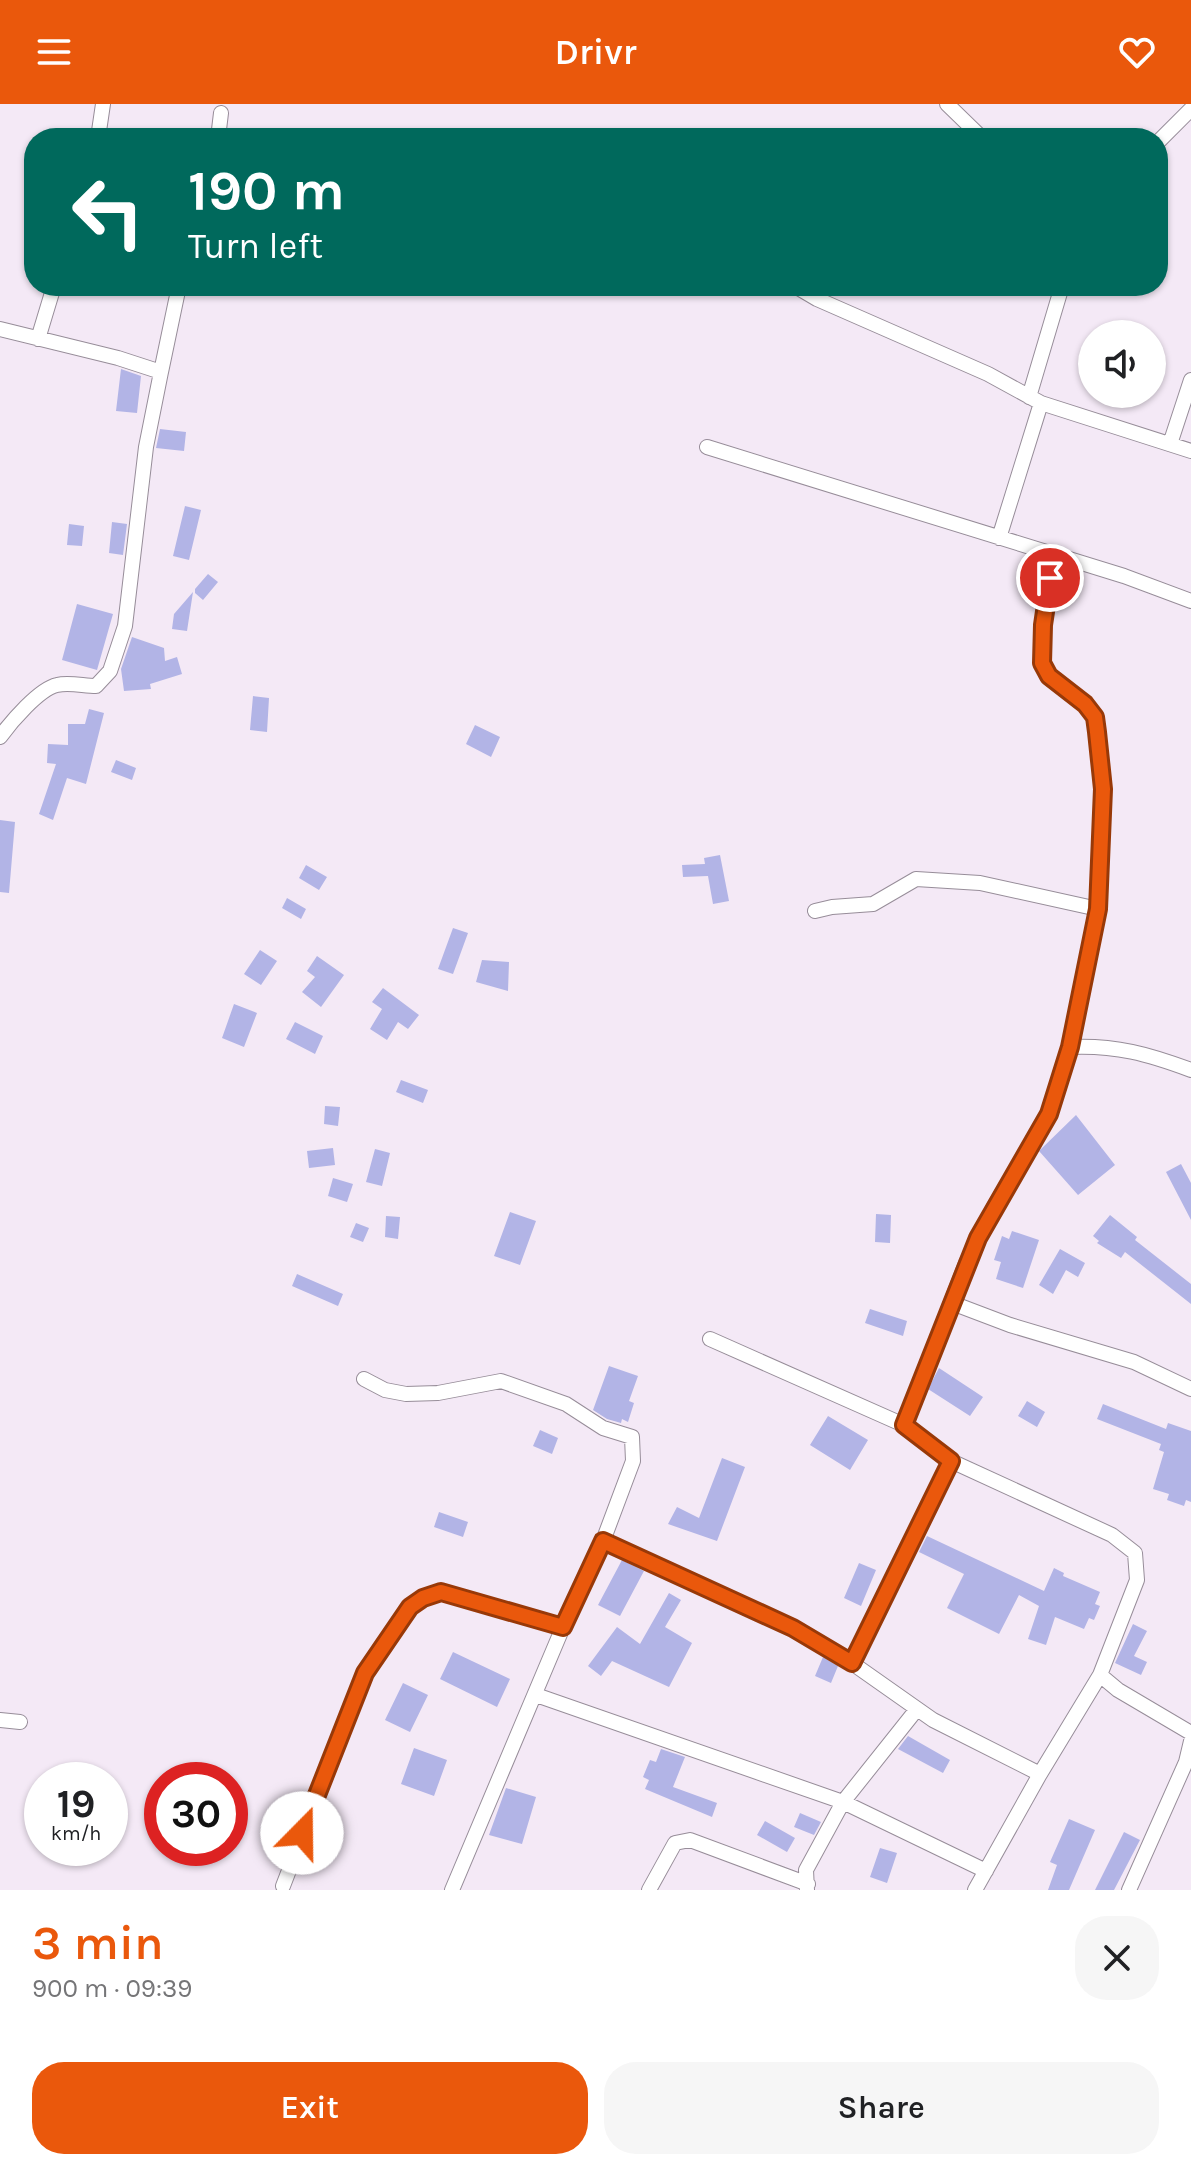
<!DOCTYPE html>
<html lang="en">
<head>
<meta charset="utf-8">
<style>
  :root { --surface:#fff; --page:#f6f6f6; --text:#202124; --muted:#757577; --accent:#ea580c }
  body { margin:0; font-family:Karla,sans-serif; background:var(--page); color:var(--text); height:100vh; display:flex; flex-direction:column; font-size:30px; white-space:nowrap }
  * { box-sizing:border-box; margin:0 }
  p { font-size:26px; color:var(--muted) }
  .icon { flex:none; width:44px; height:44px; fill:none; stroke:currentColor; stroke-width:2; stroke-linecap:round; stroke-linejoin:round }
  .map { position:relative; height:1786px; overflow:hidden }
  .drawer { display:flex; flex-direction:column; background:var(--surface); flex:1 }
  .drawer>* { flex:none }
  .guide { position:absolute; left:24px; top:24px; width:1144px; height:168px; border-radius:32px; box-shadow:0 2px 6px #0004; background:#00695c; color:#fff; overflow:hidden }
  .buttons { position:absolute; left:1078px; top:216px; display:grid; gap:16px }
  .buttons a { display:grid; place-items:center; width:88px; height:88px; border-radius:50%; background:var(--surface); box-shadow:0 2px 6px #0004; font-size:40px }
  .speed { position:absolute; left:24px; top:1658px; display:flex; gap:16px; font-size:40px; font-weight:700; text-align:center }
  .speed>* { display:grid; place-content:center; width:104px; height:104px; border-radius:50%; background:var(--surface); box-shadow:0 2px 6px #0004; line-height:1 }
  .speed small { font-size:20px; font-weight:400 }
  .speed .limit { border:12px solid #d22; background:#fff; color:#111 }
  .pin { position:absolute; display:grid; place-items:center; width:68px; height:68px; color:#fff; margin:-34px; border:4px solid #fff; border-radius:50%; box-shadow:0 2px 8px #0007 }
  .me { position:absolute; width:88px; margin:-44px; rotate:22deg; stroke-linejoin:round; filter:drop-shadow(0 0 6px #0008) }
  .turn { display:flex; align-items:center; gap:28px; height:168px; padding:0 32px; font-size:36px }
  .turn .icon { width:104px; height:104px; stroke-width:2.5 }
  .turn b { display:block; font-size:56px; line-height:68px }
  .round { display:grid; place-items:center; flex:none; width:84px; height:84px; border-radius:32px; background:var(--page) }
  .head { display:flex; align-items:center; justify-content:space-between; height:136px; padding:0 32px }
  h1 { font-size:48px; font-weight:600; line-height:60px; color:var(--accent) }
  .button { display:flex; gap:16px; margin-top:auto; padding:16px 32px }
  .button a { flex:1; height:92px; border-radius:32px; background:var(--accent); color:#fff; font-size:32px; font-weight:600; line-height:92px; text-align:center }
  .button a+a { background:var(--page); color:var(--text) }
  header { display:flex; justify-content:space-between; align-items:center; height:104px; padding:0 32px; background:var(--accent); color:#fff; font-size:36px; font-weight:600 }
  .map>svg:first-child { display:block }
  .building { fill:#b2b4e6 }
  .lines { fill:none; stroke-linecap:round; stroke-linejoin:round }
  .street-casing { stroke:#978d99; stroke-width:16 }
  .street { stroke:#fff; stroke-width:14 }
  .route-casing { stroke:#983908; stroke-width:20 }
  .route { stroke:#ea580c; stroke-width:14 }
</style>
</head>
<body>
<header><svg class="icon" aria-label="menu" viewBox="0 0 24 24"><path d="M4 6h16M4 12h16M4 18h16"/></svg>Drivr<svg class="icon" aria-label="heart" viewBox="0 0 24 24"><path d="M12 20l-8-8c-3-5 5-10 8-4 3-6 11-1 8 4z"/></svg></header>
<div class="map">
<svg width="1191" height="1786" viewBox="0 0 1191 1786">
  <rect width="100%" height="100%" fill="#f4e9f6"/>
  <path class="building" d="M121 265 141 272 137 309 116 307Z
    M160 325 186 328 184 347 156 344Z
    M185 402 201 406 189 456 173 452Z
    M112 418 127 420 123 451 109 449Z
    M69 420 84 422 82 442 67 441Z
    M208 470 218 478 203 496 195 489V485Z
    M193 488 187 527 172 525 174 510Z
    M77 500 113 510 97 566 62 556Z
    M132 533 164 544 165 557 177 553 182 570 150 580 151 585 124 587 121 565Z
    M253 592 269 594 267 628 250 626Z
    M89 605 104 609 86 680 67 674 53 716 39 710 56 660 47 659 48 640 68 641V620H85Z
    M475 621 500 633 491 653 466 640Z
    M116 656 136 664 132 676 111 668Z
    M0 716 15 718 9 789 0 788Z
    M720 751 729 797 713 800 708 772 683 773 682 761 705 760 704 754Z
    M306 761 327 773 319 786 299 774Z
    M287 794 306 805 301 815 282 804Z
    M453 824 468 829 453 870 438 865Z
    M260 846 277 857 261 881 244 870Z
    M317 852 344 871 321 903 302 888 315 873 307 867Z
    M482 856 509 858 508 887 476 878Z
    M383 884 419 911 408 925 398 918 387 936 370 925 382 905 372 898Z
    M234 900 257 909 244 943 222 934Z
    M295 918 323 932 315 950 286 935Z
    M401 976 428 986 423 999 396 988Z
    M325 1002 340 1003 338 1022 324 1020Z
    M1076 1011 1115 1061 1078 1091 1039 1047Z
    M333 1044 335 1061 309 1064 307 1047Z
    M375 1045 390 1049 382 1082 366 1078Z
    M1181 1060 1191 1079V1116L1166 1068Z
    M333 1074 353 1080 347 1098 328 1092Z
    M510 1108 536 1117 520 1161 494 1152Z
    M876 1110 891 1111 890 1139 875 1138Z
    M1110 1111 1137 1133 1135 1136 1191 1180V1200L1125 1148 1121 1154 1097 1139 1099 1137 1093 1132Z
    M386 1112 400 1113 398 1135 385 1133Z
    M356 1119 369 1124 363 1138 350 1133Z
    M1012 1127 1039 1136 1023 1184 996 1175 1001 1158 994 1156 1002 1132 1009 1135Z
    M1060 1145 1085 1159 1078 1173 1066 1166 1053 1190 1039 1181Z
    M297 1170 343 1190 338 1202 292 1182Z
    M870 1205 907 1217 903 1232 865 1219Z
    M609 1262 638 1272 629 1297 634 1299 628 1318 622 1315 621 1319 607 1315 593 1306Z
    M939 1264 983 1293 970 1312 928 1285Z
    M1027 1297 1045 1308 1037 1323 1018 1312Z
    M1103 1300 1166 1325 1168 1319 1191 1327V1398L1186 1396 1184 1402 1167 1396 1169 1390 1153 1385 1164 1348 1159 1346 1161 1340 1097 1315Z
    M828 1312 868 1336 850 1366 810 1341Z
    M540 1326 558 1334 552 1350 533 1342Z
    M722 1354 745 1363 717 1437 668 1420 677 1403 699 1414Z
    M439 1408 468 1418 463 1433 434 1423Z
    M927 1432 1044 1487 1054 1464 1064 1469 1063 1472 1100 1488 1095 1500 1100 1502 1094 1516 1089 1514 1084 1525 1055 1513 1046 1541 1028 1535 1039 1502 1019 1491 999 1530 947 1504 964 1470 919 1448Z
    M622 1456 644 1467 620 1512 598 1501Z
    M859 1459 876 1466 861 1502 844 1494Z
    M669 1489 681 1496 665 1523 692 1539 669 1583 612 1557 601 1572 588 1562 617 1523 640 1540Z
    M1133 1520 1147 1527 1134 1552 1147 1558 1141 1571 1115 1559Z
    M453 1548 510 1575 497 1603 440 1575Z
    M823 1553 838 1562 831 1579 815 1572Z
    M403 1579 428 1591 410 1628 385 1616Z
    M908 1632 950 1656 943 1669 898 1645Z
    M414 1644 447 1656 434 1692 401 1680Z
    M661 1645 685 1653 673 1683 717 1699 712 1713 645 1685 649 1676 643 1673 650 1656 656 1658Z
    M506 1684 536 1693 522 1740 489 1731Z
    M800 1709 821 1718 814 1731 794 1723Z
    M1069 1715 1095 1726 1069 1786H1048L1057 1761 1050 1758Z
    M765 1717 795 1734 787 1748 757 1731Z
    M1124 1728 1140 1736 1114 1786H1095Z
    M880 1744 897 1749 887 1779 870 1773Z"/>
  <g class="lines">
    <g class="street-casing">
      <path id="street" d="M947 0 982 34
        M98 34 103 0
        M218 34 221 9
        M1158 38 1191 5
        M795 182 817 195 988 270 1041 299 1191 347
        M0 225 118 254 161 268 146 343 125 522 110 567 96 582C84 582 69 578 57 581 39 585 11 618 0 633
        M38 235 54 182
        M161 268 179 182
        M1029 293 1062 182
        M1170 340 1191 276
        M707 343 1124 472 1191 497
        M999 434 1041 299
        M1053 451 1043 521 1042 559 1049 572 1085 600 1095 613 1103 685 1098 805 1070 943
        M815 807 832 803 873 800 916 775 980 779 1098 805
        M952 1199 1010 1221 1134 1258 1191 1285
        M710 1235 904 1321 951 1357 1112 1431 1135 1449 1137 1476 1100 1571
        M364 1275 385 1286 406 1290 438 1289 501 1277 566 1300 603 1324 632 1333 633 1357 603 1437 563 1523 452 1786
        M904 1321 966 1159 995 1101 1049 1010 1070 943C1116 941 1148 950 1191 966
        M603 1437 793 1524 852 1559 933 1616 1040 1670
        M852 1559 951 1357
        M536 1591 843 1698 986 1767
        M0 1616 20 1618
        M283 1782 365 1569 410 1503 423 1494 441 1488 563 1523
        M649 1786 675 1739 690 1736 808 1780
        M807 1786 806 1766 843 1698 917 1605
        M975 1786 1040 1670 1100 1571 1118 1586 1191 1629
        M1129 1786 1186 1658 1191 1637"/>
    </g>
    <use href="#street" class="street"/>
  </g>
  <g class="lines">
    <g class="route-casing">
      <path id="route" d="M302 1729 365 1569 410 1503 423 1494 441 1488 563 1523 603 1437 793 1524 852 1559 951 1357 904 1321 978 1134 1049 1010 1070 943 1098 805 1103 685 1097 628 1095 613 1085 600 1049 572 1042 559 1043 521 1050 474"/>
    </g>
    <use href="#route" class="route"/>
  </g>
</svg>
<div class="buttons">
<a><svg class="icon" aria-label="sound" viewBox="0 0 24 24"><path d="M4 9h4l5-4v14l-5-4H4zM17 9q2 3 0 6"/></svg></a>
</div>
<div class="speed"><div>19<small>km/h</small></div><div class="limit">30</div></div>
<div class="pin" style="left:1050px;top:474px;background:#d93025"><svg class="icon" aria-label="arrive" viewBox="0 0 24 24"><path d="M6 21V4h12l-3 4 3 4H6"/></svg></div>
<svg class="me" style="left:302px;top:1729px" viewBox="-20 -20 40 40"><circle r="19" fill="#fff"/><path d="M0-13L10 11 0 6-10 11z" fill="#ea580c"/></svg>
<div class="guide">
<div class="turn"><svg class="icon" aria-label="left" viewBox="0 0 24 24"><path d="M17 20v-9H6M10 6l-5 5 5 5"/></svg><div><b>190 m</b>Turn left</div></div>
</div>
</div>
<section class="drawer">
<div class="head"><div><h1>3 min</h1><p>900 m · 09:39</p></div><a class="round"><svg class="icon" aria-label="close" viewBox="0 0 24 24"><path d="M6 6l12 12M18 6L6 18"/></svg></a></div>
<div class="button"><a>Exit</a><a>Share</a></div>
</section>
</body>
</html>
